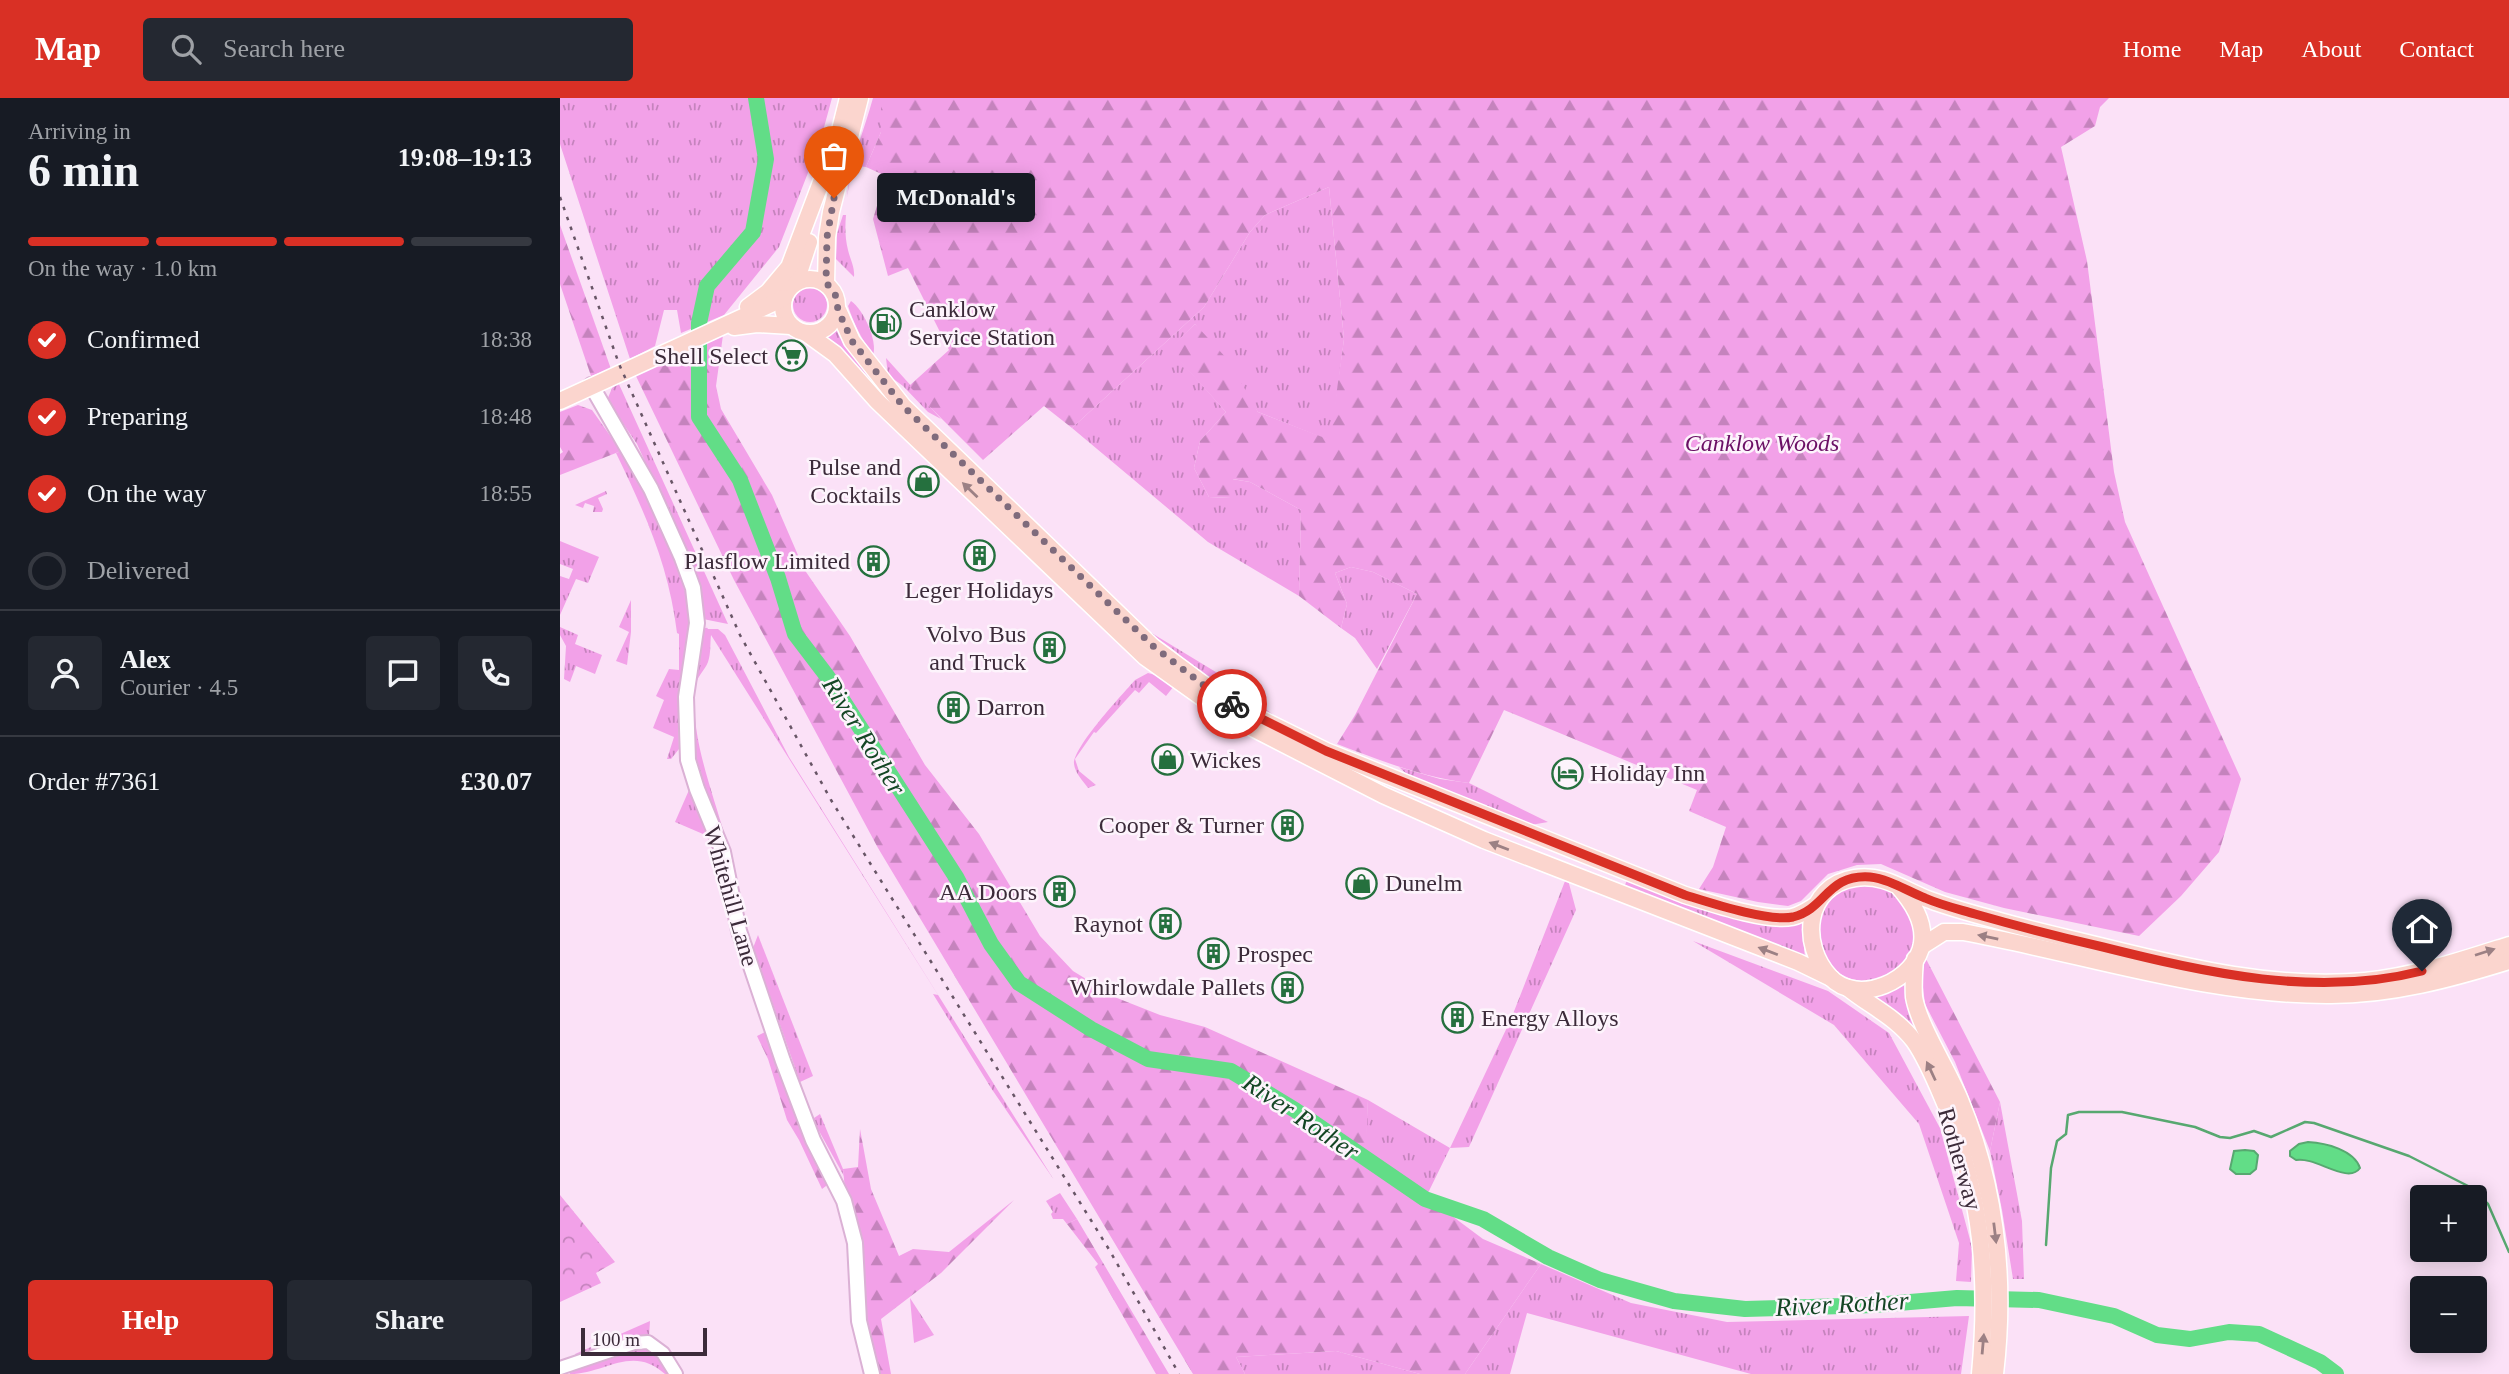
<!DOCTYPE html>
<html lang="en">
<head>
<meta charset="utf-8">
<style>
  :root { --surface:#171b24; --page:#242831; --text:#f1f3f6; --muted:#9ea1a6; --line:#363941; --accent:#d93025 }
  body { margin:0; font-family:"Times New Roman",serif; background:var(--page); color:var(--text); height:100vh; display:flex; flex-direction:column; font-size:26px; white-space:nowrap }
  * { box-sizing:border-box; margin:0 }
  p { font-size:23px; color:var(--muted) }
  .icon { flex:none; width:38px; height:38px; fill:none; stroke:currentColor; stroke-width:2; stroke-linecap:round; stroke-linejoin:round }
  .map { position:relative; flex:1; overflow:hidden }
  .side { display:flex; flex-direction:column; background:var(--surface); width:560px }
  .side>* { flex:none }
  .buttons { position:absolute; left:1850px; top:1087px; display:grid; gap:14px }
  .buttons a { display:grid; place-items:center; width:77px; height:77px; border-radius:7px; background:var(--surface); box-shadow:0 4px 18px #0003; font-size:35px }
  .scale { position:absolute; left:21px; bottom:18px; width:126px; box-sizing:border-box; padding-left:7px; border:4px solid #3c2b3a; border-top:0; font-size:19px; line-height:24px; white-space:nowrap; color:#3c2b3a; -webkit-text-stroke:5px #fdf4fc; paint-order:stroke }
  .pin { position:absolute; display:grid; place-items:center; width:60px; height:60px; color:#fff; margin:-72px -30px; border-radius:50% 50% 50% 0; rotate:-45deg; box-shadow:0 0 7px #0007 }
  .pin .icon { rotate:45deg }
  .courier { position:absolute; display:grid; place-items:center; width:70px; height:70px; margin:-35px; border:5px solid #d93025; border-radius:50%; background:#fff; color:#222; box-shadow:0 2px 9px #0007 }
  .bubble { position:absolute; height:49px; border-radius:7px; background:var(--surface); box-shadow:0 4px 18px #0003; font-size:23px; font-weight:600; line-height:49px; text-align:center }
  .headline em { font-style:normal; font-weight:600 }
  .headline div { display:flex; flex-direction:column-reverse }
  .headline { display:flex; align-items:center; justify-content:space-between; height:119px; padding:0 28px }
  h1 { font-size:46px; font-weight:600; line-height:52px }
  .bar { display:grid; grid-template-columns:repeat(4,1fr); gap:10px 7px; align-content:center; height:84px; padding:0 28px }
  .bar i { height:9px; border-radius:5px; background:var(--line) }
  .bar .active { background:var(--accent) }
  .bar p { grid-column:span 4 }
  .line { display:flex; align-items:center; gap:18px; padding:0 28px; border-top:2px solid var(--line) }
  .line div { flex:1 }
  .round { display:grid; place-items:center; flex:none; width:74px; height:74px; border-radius:7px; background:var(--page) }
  ol { padding:0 28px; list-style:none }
  li { display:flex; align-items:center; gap:21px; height:77px }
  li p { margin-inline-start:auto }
  li .icon { padding:7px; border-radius:50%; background:var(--accent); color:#fff; stroke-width:4 }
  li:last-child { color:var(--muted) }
  li i { width:38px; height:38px; border:4px solid var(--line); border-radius:50% }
  .button { display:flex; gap:14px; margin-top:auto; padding:14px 28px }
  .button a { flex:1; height:80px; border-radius:7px; background:var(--accent); color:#fff; font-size:28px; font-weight:600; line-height:80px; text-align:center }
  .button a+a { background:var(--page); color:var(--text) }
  header { display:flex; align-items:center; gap:42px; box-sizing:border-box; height:98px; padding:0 35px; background:var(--accent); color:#fff }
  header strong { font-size:33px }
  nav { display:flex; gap:38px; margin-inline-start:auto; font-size:24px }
  .search { width:490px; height:63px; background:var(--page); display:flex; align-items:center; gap:18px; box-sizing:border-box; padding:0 24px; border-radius:7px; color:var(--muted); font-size:26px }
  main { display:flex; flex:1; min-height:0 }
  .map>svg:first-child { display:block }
</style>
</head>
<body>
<header>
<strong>Map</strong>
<div class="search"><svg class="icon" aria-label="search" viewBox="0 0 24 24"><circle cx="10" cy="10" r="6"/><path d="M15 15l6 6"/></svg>Search here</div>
<nav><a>Home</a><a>Map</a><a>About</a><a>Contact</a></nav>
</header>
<main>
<section class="side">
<div class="headline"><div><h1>6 min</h1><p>Arriving in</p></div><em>19:08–19:13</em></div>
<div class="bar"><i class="active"></i><i class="active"></i><i class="active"></i><i></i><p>On the way · 1.0 km</p></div>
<ol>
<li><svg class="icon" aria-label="check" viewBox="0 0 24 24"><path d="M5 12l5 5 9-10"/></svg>Confirmed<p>18:38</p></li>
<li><svg class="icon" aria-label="check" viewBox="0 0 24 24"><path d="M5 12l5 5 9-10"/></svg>Preparing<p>18:48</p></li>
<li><svg class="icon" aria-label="check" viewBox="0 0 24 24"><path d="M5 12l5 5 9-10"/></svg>On the way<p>18:55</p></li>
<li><i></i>Delivered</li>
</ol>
<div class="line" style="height:126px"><a class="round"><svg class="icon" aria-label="person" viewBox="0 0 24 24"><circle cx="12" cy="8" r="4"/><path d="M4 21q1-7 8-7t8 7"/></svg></a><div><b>Alex</b><p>Courier · 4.5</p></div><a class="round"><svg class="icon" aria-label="chat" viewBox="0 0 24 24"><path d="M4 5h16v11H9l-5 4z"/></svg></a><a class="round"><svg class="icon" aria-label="phone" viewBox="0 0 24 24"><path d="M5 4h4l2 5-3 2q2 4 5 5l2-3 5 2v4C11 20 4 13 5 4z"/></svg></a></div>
<div class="line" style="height:91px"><div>Order #7361</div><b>£30.07</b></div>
<div class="button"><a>Help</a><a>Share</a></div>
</section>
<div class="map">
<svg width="1949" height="1276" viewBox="0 0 1949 1276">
  <defs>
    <pattern id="grass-tufts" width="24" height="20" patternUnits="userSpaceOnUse" patternTransform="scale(1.75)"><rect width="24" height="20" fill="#f2a1e8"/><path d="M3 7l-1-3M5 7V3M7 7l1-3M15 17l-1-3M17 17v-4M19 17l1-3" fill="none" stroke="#c583bd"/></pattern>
    <pattern id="forest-firs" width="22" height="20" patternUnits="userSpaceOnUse" patternTransform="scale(1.75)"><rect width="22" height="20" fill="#f2a1e8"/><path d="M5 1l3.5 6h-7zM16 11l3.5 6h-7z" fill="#c583bd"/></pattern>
    <pattern id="park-crowns" width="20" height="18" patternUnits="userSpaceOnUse" patternTransform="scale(1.75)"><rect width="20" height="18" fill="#f2a1e8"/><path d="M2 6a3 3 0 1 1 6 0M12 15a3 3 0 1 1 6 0" fill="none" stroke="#c583bd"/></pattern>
  </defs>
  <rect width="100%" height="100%" fill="#fbe1f7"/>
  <g fill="url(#grass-tufts)">
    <polygon points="0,0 272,0 260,44 219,149 164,217 121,235 117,212 104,212 95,248 70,261 0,46"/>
    <path d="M313 0H321V34L306 69 297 68 291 76 287 99C290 65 304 33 313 0Z"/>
    <polygon points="769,89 784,241 771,343 698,314 635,226 610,251 666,314 640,343 634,370 649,399 670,400 672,381 690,384 741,412 739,498 648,444 512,330 644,209 690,134 705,117"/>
    <path d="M283 117H286C285 129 285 140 288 152 290 161 295 169 294 179L276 161 277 135Z"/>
    <circle cx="250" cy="207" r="17"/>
    <path d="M291 203C303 211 318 243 313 257 302 242 294 226 288 208Z"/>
    <polygon points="278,228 320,285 316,289 289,259 264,238"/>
    <polygon points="326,260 381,321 368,314 343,288 328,277"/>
    <polygon points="58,284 168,526 143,521 129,460 77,346 47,302 53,288"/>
    <path d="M61 353 93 409 114 456 129 507 130 538 118 594 119 651 111 661H107L114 639 93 630 104 602 96 598 109 571 119 572V536L117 535C109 468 85 415 56 355Z"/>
    <polygon points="46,393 47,396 38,400 43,411 42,414 33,414 34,408 25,405 23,410 15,407"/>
    <polygon points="0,443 39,459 28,485 16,481 0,517 0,478 9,481 13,471 0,466"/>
    <polygon points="791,469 813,474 857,496 817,571 795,540 781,530 787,506 775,475"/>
    <polygon points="71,502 71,534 67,567 56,563 69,534 59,529"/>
    <path d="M146 528 148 531H158L165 537 229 659 494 1082 431 990 373 896 378 897 151 537C150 545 151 556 148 564 145 572 137 578 136 587 128 632 152 692 164 735 153 713 141 689 136 665 126 620 135 575 142 530H147Z"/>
    <polygon points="580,528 669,582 726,627 670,596 632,570 614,552"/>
    <polygon points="0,529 18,537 15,546 42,557 35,576 16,568 10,584 4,581 6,548 0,537"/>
    <path d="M588 575 603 579 614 588 606 598 589 584 579 595 575 592 536 635 534 634 515 661 519 673 536 687 528 690C523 683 515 675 514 666 513 649 562 597 575 582Z"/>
    <polygon points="839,669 880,681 909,685 988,724 965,728 853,682"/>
    <polygon points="129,692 150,739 115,724"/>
    <polygon points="1007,778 1016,812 909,1049 890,1050 868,1095 805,1053 808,1002 890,1050 951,921"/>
    <polygon points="1067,782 1118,800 1244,821 1243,839 1245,860 1094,803 1065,787"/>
    <circle cx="1306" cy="834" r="49"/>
    <polygon points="198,837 253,978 240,984 193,850"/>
    <polygon points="1133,843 1268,893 1329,935 1380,1030 1412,1149 1411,1184 1396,1183 1399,1145 1359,1026 1274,927"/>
    <polygon points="1348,882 1369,948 1307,898 1329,893"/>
    <polygon points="1440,1004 1462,1123 1464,1181 1453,1181 1442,1112 1430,1053"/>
    <polygon points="260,1016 283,1071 284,1078 254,1024 254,1020"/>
    <polygon points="500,1095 517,1121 507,1126 503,1121 493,1121 491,1116 493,1114 486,1103"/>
    <polygon points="981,1166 1071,1205 1167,1224 1409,1218 1401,1276 1191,1276 967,1215 950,1276 905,1276"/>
    <polygon points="350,1200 374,1237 354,1245"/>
    <polygon points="90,1223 89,1239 16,1259 15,1256"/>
    <path d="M84 1250C98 1252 104 1265 111 1276H105C72 1246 45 1276 10 1276L9 1274 71 1251Z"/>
    <polygon points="776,1253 860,1276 685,1276 676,1259"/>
  </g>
  <g fill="url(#forest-firs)">
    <path d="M321 0H1549L1540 9 1535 28 1501 49 1527 163 1554 374 1565 424 1681 681 1659 754 1621 798 1579 838 1444 810 1385 794 1321 766 1297 767 1268 776 1241 803 1228 808 1198 804 1139 791 1153 769 1166 729 1129 713 1137 692 944 612 909 685C863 679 821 663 777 646L795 617 857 496 813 474 791 469 775 475 787 506 781 530 739 498 741 412 690 384 673 381 671 400 649 399 634 370 640 343 666 314 609 251 635 226 669 263 698 314 770 342 784 241 769 89 705 117 690 134 644 209 512 330 484 308 423 362 349 288 389 252 348 170 328 178 313 121 326 78 306 69 321 34Z"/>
    <polygon points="0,127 51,271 31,278 0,186"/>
    <polygon points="163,237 156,288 161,311 212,397 244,471 290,538 365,667 419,736 480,838 513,873 557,900 600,917 645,929 808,1002 806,1054 923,1141 981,1166 905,1276 860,1276 776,1253 676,1259 685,1276 633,1276 318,750 174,482 75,276"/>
    <polygon points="18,307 32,312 61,353 0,377 0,356 3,354 0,349 0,314"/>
    <polygon points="1365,859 1440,1004 1430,1053 1395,964 1365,906 1362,881"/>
    <polygon points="205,934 239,1027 268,1081 266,1088 262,1091 239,1042 227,1022 208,961 197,938"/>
    <polygon points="300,1031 311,1091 339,1158 353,1151 389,1154 454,1102 381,1175 321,1221 331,1276 320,1276 308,1232 285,1092 283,1071 298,1069"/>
    <polygon points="517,1121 609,1276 596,1276 535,1169 538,1166 507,1126"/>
  </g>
  <polygon fill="url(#park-crowns)" points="0,1097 55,1164 36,1175 41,1185 0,1204"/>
  <g fill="#62dd87" stroke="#57a870" stroke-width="2">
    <path d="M1748 1044C1766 1045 1794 1052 1800 1070 1788 1087 1755 1058 1736 1062L1730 1058V1053L1739 1046Z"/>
    <polygon points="1685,1052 1694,1053 1698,1057 1696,1071 1690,1076 1676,1076 1670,1071 1674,1053"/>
  </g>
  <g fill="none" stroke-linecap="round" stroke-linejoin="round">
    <polyline stroke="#57a870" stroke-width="2.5" points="1486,1147 1491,1070 1497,1043 1506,1036 1508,1017 1519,1014 1562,1014 1635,1029 1660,1039 1670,1040 1694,1033 1711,1039 1745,1024 1754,1025 1849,1058 1910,1089 1928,1106 1949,1154"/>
    <polyline stroke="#62dd87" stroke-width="16" points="196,0 206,61 193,134 147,188 139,225 139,319 180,382 218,480 235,536 267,578 396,779 431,846 459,885 531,931 588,961 671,973 735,1012 865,1101 923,1121 988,1159 1040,1182 1114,1203 1185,1211 1315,1207 1397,1200 1479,1202 1554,1218 1597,1237 1630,1241 1669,1234 1699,1236 1760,1264 1776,1276"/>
    <defs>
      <polyline id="tertiary" points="0,1270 74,1245 88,1244 103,1255 116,1276"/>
      <polyline id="secondary" points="31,287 91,391 122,460 133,490 137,525 126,599 128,662 137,691 163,754 179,833 223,963 253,1042 284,1103 295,1145 299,1223 312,1276"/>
      <g id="primary">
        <polyline points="275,52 288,0"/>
        <circle cx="250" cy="208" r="27"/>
        <polyline points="236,184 249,144"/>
        <polyline points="266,185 267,139 271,114 300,0"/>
        <polyline points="188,209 208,194 229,169 277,42"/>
        <path d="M278 212 292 243 343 308 593 549 647 589 683 612 766 653 1125 797C1151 805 1206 824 1232 819 1241 817 1248 812 1256 807"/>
        <polyline points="174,229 197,226 231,228"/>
        <polyline points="246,235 275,256 317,303 585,559 665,616 823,697 924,742 1238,864 1271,880"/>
        <polyline points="0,303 224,200"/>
        <path d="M1338 788C1352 804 1365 823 1362 845 1357 882 1298 909 1270 879 1240 847 1244 788 1295 780 1323 775 1345 793 1370 802 1391 810 1414 816 1436 822 1471 832 1508 840 1544 849 1629 870 1717 891 1805 883 1855 878 1902 862 1949 847"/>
        <path d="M1362 848 1384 834H1403C1525 856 1646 898 1771 897 1832 897 1891 881 1949 863"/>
        <path d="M1355 861C1354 874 1353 886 1354 899 1359 928 1388 972 1400 1002 1436 1089 1446 1183 1435 1276"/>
        <path d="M1288 890C1310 908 1336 919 1354 943 1368 963 1377 987 1387 1010 1422 1100 1429 1180 1420 1276"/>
      </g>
    </defs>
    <use href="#tertiary" stroke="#dbb1d5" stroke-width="16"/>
    <use href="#secondary" stroke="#dbb1d5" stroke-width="18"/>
    <use href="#primary" stroke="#fff" stroke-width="19"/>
    <use href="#tertiary" stroke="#fff" stroke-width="12"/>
    <use href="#secondary" stroke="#fff" stroke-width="14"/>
    <use href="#primary" stroke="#fbd5ce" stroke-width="16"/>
    <polyline stroke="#685566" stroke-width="2.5" stroke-dasharray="3.5 7" stroke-linecap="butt" points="0,99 59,266 180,537 271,702 550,1153 619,1276"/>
  </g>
  <defs><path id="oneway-solid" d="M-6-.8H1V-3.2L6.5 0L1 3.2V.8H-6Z" transform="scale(1.75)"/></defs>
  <g fill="#9c8084">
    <use href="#oneway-solid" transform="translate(410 392) rotate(-136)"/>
    <use href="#oneway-solid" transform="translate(939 748) rotate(-159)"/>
    <use href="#oneway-solid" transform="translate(1428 839) rotate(-168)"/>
    <use href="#oneway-solid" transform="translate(1208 853) rotate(-159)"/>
    <use href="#oneway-solid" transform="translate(1925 854) rotate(-18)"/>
    <use href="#oneway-solid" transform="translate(1371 973) rotate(-115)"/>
    <use href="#oneway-solid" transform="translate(1435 1135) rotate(83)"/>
    <use href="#oneway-solid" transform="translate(1423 1246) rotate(-85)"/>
  </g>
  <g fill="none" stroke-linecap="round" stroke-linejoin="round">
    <polyline stroke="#7f6b7c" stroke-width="7" stroke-dasharray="0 12.6" points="274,100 267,139 266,184 276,198 278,212 292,243 343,308 593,548 646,589 672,606"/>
    <path stroke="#d93025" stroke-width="9" d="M672 606 766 653 1125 797C1151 805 1208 824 1233 819 1266 811 1267 776 1310 779 1329 781 1347 793 1365 800 1381 807 1398 811 1415 816 1457 828 1500 839 1543 849 1647 875 1757 900 1862 873"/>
  </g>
  <defs>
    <symbol id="fuel-ring" viewBox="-11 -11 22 22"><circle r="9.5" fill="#fdf4fc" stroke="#25703e" stroke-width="1.5"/><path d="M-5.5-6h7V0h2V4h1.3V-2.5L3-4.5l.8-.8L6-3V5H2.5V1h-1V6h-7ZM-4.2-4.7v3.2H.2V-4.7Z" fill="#25703e"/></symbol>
    <symbol id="supermarket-ring" viewBox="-11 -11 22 22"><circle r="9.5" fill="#fdf4fc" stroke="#25703e" stroke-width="1.5"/><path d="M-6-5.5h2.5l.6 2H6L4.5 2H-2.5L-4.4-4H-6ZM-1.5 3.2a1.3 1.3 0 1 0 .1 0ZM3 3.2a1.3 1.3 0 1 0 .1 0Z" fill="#25703e"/></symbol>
    <symbol id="shop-ring" viewBox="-11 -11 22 22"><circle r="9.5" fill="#fdf4fc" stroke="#25703e" stroke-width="1.5"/><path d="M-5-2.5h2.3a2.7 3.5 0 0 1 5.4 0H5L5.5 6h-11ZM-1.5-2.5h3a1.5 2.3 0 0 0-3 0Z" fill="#25703e"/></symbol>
    <symbol id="building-ring" viewBox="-11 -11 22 22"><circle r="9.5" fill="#fdf4fc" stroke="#25703e" stroke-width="1.5"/><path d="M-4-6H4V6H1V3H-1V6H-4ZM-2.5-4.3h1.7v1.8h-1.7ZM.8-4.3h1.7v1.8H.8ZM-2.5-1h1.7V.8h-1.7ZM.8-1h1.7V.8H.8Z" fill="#25703e"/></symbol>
    <symbol id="hotel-ring" viewBox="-11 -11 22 22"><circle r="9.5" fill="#fdf4fc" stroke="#25703e" stroke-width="1.5"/><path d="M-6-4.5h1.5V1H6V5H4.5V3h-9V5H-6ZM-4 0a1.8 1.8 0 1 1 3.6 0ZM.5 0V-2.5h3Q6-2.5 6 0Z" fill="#25703e"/></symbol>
  </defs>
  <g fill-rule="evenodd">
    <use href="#fuel-ring" x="308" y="208" width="35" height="35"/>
    <use href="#supermarket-ring" x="214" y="240" width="35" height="35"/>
    <use href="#shop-ring" x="346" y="366" width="35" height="35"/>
    <use href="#building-ring" x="402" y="440" width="35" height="35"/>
    <use href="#building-ring" x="296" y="446" width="35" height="35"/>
    <use href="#building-ring" x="472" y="532" width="35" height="35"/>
    <use href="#building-ring" x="376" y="592" width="35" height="35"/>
    <use href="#shop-ring" x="590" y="644" width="35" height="35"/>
    <use href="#hotel-ring" x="990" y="658" width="35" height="35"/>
    <use href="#building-ring" x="710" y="710" width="35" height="35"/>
    <use href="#shop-ring" x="784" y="768" width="35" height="35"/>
    <use href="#building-ring" x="482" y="776" width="35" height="35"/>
    <use href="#building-ring" x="588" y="808" width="35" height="35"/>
    <use href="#building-ring" x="636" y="838" width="35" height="35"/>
    <use href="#building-ring" x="710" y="872" width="35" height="35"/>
    <use href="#building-ring" x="880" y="902" width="35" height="35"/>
  </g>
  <g text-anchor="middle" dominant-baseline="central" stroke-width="5" stroke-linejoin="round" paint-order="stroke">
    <g font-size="24" fill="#3c2b3a" stroke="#fdf4fc" text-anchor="end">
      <text x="349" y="211" text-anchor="start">Canklow<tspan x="349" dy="28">Service Station</tspan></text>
      <text x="208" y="258">Shell Select</text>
      <text x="341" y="369">Pulse and<tspan x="341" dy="28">Cocktails</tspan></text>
      <text x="290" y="463">Plasflow Limited</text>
      <text x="419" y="492" text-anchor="middle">Leger Holidays</text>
      <text x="466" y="536">Volvo Bus<tspan x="466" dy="28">and Truck</tspan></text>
      <text x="417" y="609" text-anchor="start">Darron</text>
      <text x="630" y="662" text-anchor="start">Wickes</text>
      <text x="1030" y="675" text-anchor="start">Holiday Inn</text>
      <text x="704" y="727">Cooper &amp; Turner</text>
      <text x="825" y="785" text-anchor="start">Dunelm</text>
      <text x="477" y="794">AA Doors</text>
      <text x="583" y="826">Raynot</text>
      <text x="677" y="856" text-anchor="start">Prospec</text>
      <text x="705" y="889">Whirlowdale Pallets</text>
      <text x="921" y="920" text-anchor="start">Energy Alloys</text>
    </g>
    <g font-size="24" font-style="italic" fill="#6b0f65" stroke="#fdf4fc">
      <text x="1202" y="345">Canklow Woods</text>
    </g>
    <g font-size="24" fill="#3c2b3a" stroke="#fdf4fc">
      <text transform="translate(171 798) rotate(74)">Whitehill Lane</text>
      <text transform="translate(1400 1061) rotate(74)">Rotherway</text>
    </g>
    <g font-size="26" font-style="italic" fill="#154625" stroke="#fdf4fc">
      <text transform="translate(304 638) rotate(58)">River Rother</text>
      <text transform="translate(741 1019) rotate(34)">River Rother</text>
      <text transform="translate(1282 1206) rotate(-3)">River Rother</text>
    </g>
  </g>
</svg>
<div class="buttons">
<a>+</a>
<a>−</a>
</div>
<div class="scale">100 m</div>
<div class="pin" style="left:274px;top:100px;background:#ea580c"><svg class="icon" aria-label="bag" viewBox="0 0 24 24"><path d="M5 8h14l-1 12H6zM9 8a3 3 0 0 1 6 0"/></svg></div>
<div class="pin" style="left:1862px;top:873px;background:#1f2937"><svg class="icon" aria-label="home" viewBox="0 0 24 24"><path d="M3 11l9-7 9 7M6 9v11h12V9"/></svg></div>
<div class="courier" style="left:672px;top:606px"><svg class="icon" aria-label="bike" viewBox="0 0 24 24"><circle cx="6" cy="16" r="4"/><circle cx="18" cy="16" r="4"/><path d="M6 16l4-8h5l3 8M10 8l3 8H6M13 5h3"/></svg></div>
<div class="bubble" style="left:317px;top:75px;width:158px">McDonald's</div>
</div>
</main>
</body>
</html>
